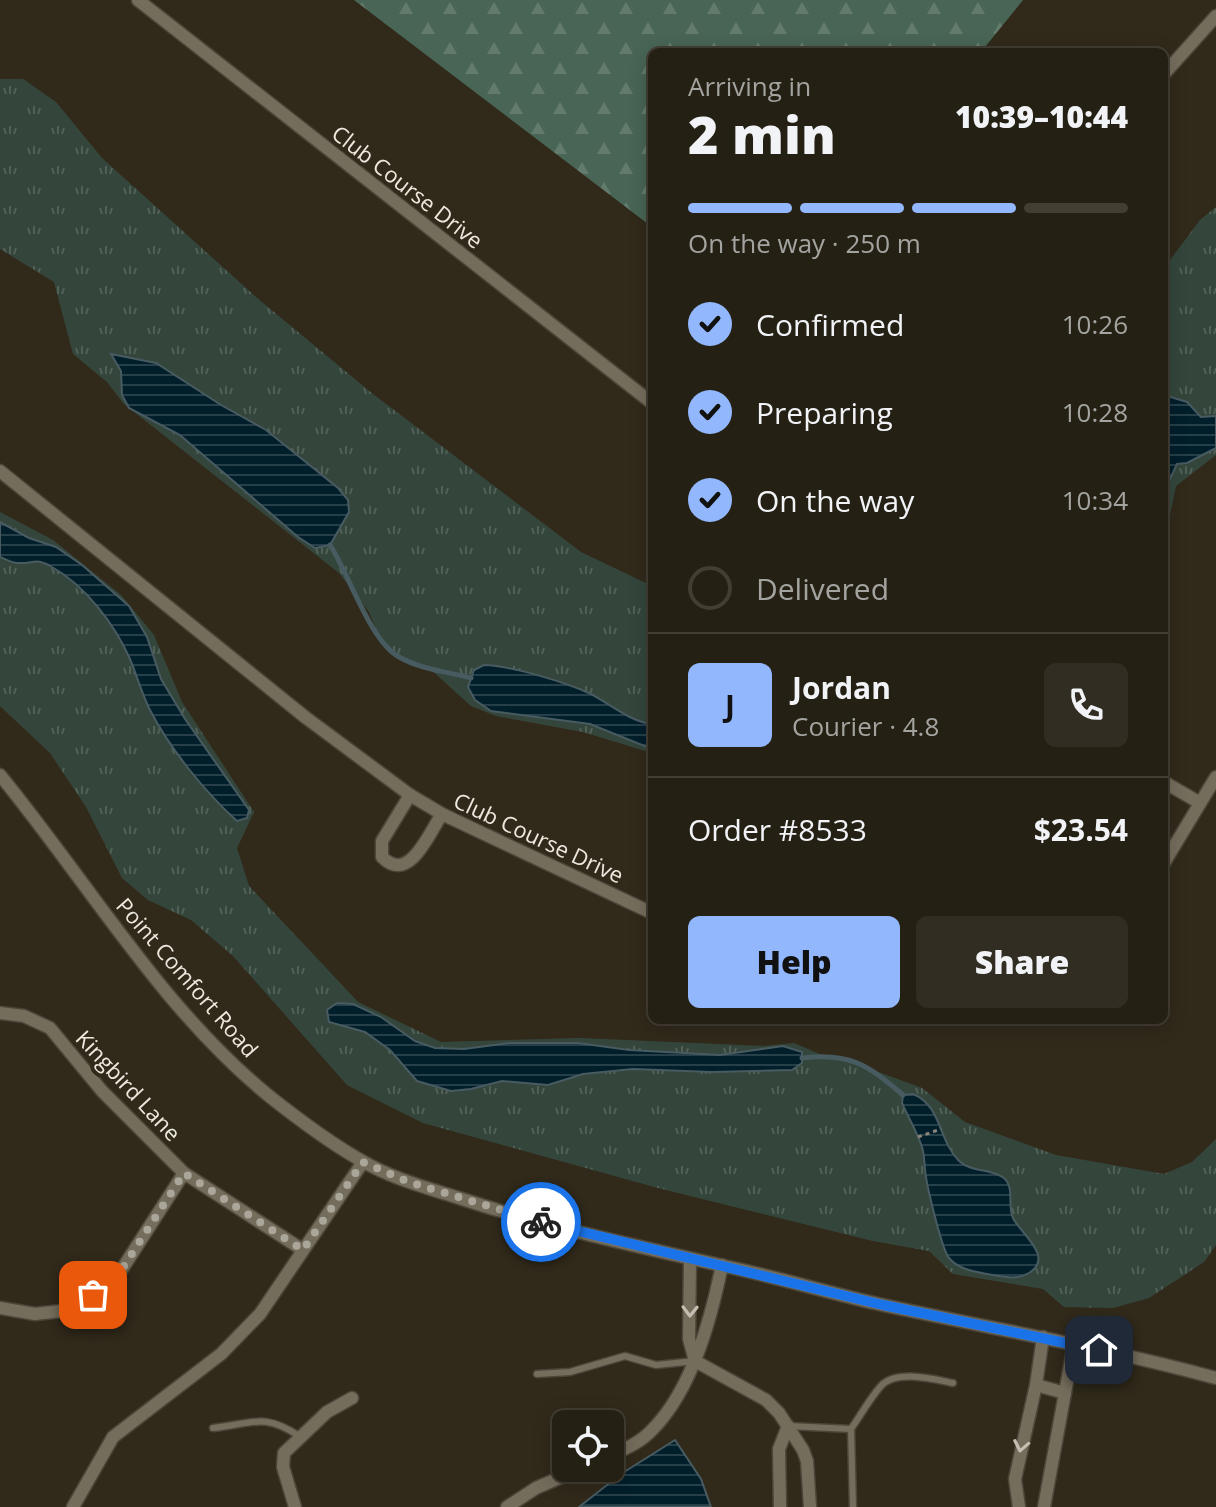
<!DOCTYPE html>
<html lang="en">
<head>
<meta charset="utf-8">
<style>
  :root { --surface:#252014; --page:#312d22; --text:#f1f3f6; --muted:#a3a3a0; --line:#423e34; --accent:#92b7fd }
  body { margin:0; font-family:"Open Sans",sans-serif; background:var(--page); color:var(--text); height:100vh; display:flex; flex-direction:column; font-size:30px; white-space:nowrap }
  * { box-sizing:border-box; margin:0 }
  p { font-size:26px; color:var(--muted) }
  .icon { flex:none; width:44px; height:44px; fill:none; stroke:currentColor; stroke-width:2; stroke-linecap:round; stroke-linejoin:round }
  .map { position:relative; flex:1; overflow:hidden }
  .side { position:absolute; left:648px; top:48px; width:520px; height:976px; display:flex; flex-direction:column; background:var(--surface); border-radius:12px; box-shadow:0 4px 20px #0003,0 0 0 2px var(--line) }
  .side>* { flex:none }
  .buttons { position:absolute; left:552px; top:1410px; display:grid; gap:16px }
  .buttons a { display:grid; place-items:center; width:72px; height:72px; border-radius:12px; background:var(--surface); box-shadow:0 4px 20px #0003,0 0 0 2px var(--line); font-size:40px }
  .pin { position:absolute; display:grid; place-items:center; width:68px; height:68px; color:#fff; margin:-34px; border-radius:16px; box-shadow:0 4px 12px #0006 }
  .courier { position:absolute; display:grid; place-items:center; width:80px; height:80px; margin:-40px; border:6px solid #1a73e8; border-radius:50%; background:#fff; color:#222; box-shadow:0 2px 10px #0007 }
  .overview em { font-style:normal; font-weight:800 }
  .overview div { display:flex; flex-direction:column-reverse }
  .overview { display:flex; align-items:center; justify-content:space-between; height:136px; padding:0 40px }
  h1 { font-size:52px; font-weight:800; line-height:60px }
  .bar { display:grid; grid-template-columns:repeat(4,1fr); gap:12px 8px; align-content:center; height:96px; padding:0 40px }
  .bar i { height:10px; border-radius:6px; background:var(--line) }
  .bar .current { background:var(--accent) }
  .bar p { grid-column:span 4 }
  .line { display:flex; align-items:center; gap:20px; padding:0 40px; border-top:2px solid var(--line) }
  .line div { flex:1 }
  .round { display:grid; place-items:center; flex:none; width:84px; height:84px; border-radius:12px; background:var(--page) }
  ol { padding:0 40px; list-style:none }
  li { display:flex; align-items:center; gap:24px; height:88px }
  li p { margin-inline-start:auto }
  li .icon { padding:8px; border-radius:50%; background:var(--accent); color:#111; stroke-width:4 }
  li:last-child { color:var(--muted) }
  li i { width:44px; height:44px; border:4px solid var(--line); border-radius:50% }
  .primary-button { display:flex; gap:16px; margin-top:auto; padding:16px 40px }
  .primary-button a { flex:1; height:92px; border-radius:12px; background:var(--accent); color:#111; font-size:32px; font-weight:800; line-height:92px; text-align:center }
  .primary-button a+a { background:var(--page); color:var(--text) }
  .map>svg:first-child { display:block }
</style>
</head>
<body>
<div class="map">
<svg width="1216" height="1507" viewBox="0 0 1216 1507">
  <defs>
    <pattern id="grass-tufts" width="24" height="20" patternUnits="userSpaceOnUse" patternTransform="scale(2)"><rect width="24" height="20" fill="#34463c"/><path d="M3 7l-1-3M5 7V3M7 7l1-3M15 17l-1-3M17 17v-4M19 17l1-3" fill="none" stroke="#526158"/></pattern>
    <pattern id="forest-firs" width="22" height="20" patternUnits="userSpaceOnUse" patternTransform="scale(2)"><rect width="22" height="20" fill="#486555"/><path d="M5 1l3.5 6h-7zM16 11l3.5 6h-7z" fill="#637b6d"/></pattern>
    <pattern id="water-rules" width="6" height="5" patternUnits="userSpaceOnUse" patternTransform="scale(2)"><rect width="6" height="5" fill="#011e2b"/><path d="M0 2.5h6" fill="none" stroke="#263f49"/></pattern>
  </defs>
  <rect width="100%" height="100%" fill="#312a1b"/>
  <g fill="url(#grass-tufts)">
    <polygon points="0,79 23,79 56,102 102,158 257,298 373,394 581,552 652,586 652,753 583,732 496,716 471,706 429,668 397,656 380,639 369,612 339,573 124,404 107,382 73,354 54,282 0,249"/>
    <polygon points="1216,207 1216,455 1176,486 1164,544 1164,268 1200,220"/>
    <polygon points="0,512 53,540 121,595 154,635 182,702 254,812 237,848 249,886 358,1002 441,1042 580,1038 764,1046 794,1043 822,1055 852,1059 873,1070 922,1088 965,1122 1056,1155 1164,1174 1192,1162 1216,1139 1216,1245 1204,1262 1149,1298 1113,1308 1064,1307 1043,1289 953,1274 929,1251 873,1241 658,1188 423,1123 347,1085 233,956 191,920 148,900 122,878 86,807 50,753 0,706"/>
  </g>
  <polygon fill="url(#forest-firs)" points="354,0 1023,0 981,52 652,52 652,227"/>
  <g fill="url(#water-rules)" stroke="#485b61" stroke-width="2">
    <polygon points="111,354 156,363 221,405 266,430 338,488 348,500 349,512 330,545 315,548 298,537 180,435 129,408 122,395 121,371"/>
    <polygon points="1164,395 1187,402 1201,417 1216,416 1216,448 1187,463 1177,464 1164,492"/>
    <path d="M0 522 29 538 56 547 82 565 129 606 147 637 161 679 185 719 249 810 247 818 237 821C205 792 170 749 150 710 142 694 137 676 130 659 115 625 86 586 52 567 35 557 34 564 17 563 12 563 5 559 0 557Z"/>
    <path d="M484 665C512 666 565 682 591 694 610 704 631 722 652 724V749L590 724 491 711 475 700 468 687 474 670Z"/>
    <polygon points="337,1003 353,1004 381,1017 415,1041 435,1048 464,1049 509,1043 578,1043 629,1050 720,1055 783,1046 802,1052 802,1063 792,1070 712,1072 633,1069 583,1074 548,1085 502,1081 471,1089 451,1091 417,1081 390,1050 365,1032 329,1022 327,1010"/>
    <path d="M913 1094C942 1106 938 1140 959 1161 972 1173 991 1168 1004 1178 1015 1188 1007 1206 1013 1218 1020 1233 1055 1257 1029 1273 1017 1280 1006 1277 993 1275 978 1272 960 1271 949 1258 942 1250 928 1190 926 1177 924 1167 925 1156 922 1147 917 1132 908 1117 902 1103L903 1095Z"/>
    <polygon points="675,1440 701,1479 711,1507 579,1507 621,1474"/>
  </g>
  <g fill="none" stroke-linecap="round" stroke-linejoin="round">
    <g stroke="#485b61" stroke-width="5">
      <path d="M330 545C349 574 370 641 399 657 420 669 448 672 471 678"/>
      <path d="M802 1058C850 1052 868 1065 903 1095"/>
    </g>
    <defs>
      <g id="lane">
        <polyline points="537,1374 570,1372 625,1356 656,1365 695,1361"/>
        <path d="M788 1426 851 1429C860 1416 869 1400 880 1387 895 1369 933 1379 953 1383"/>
        <path d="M213 1428C252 1424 263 1412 299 1436"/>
        <polyline points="851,1429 853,1507"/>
      </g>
      <g id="street">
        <polyline points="138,0 652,403"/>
        <polyline points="1164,74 1216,16"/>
        <polyline points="0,471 305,717 410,795 442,814 652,913"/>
        <path d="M0 775C88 882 161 1008 269 1096 298 1119 330 1143 362 1161 393 1179 428 1188 462 1199 548 1227 636 1246 724 1266 777 1277 829 1293 883 1305 994 1329 1106 1348 1216 1378"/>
        <polyline points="1164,782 1200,803"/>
        <path d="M410 795 382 841V857C409 884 428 835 442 814"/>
        <polyline points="1164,863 1216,777"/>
        <polyline points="0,1013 24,1016 50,1028 102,1091 184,1173 303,1250"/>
        <polyline points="690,1260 689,1339 695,1361"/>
        <polyline points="0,1308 35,1314 70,1310 115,1280 184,1173"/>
        <polyline points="695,1361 766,1400 779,1413 803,1450 807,1461 810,1507"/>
        <polyline points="1036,1385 1065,1393"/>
        <path d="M610 1456C625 1449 641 1442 652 1430 692 1390 711 1319 722 1265"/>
        <polyline points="73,1507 113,1437 221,1354 260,1314 363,1162"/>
        <polyline points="295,1507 283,1467 284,1453 327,1412 352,1398"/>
        <polyline points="507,1507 536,1488 582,1468"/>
        <polyline points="780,1507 779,1449 788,1426"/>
        <polyline points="1019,1507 1015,1479 1036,1385 1043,1337"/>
        <polyline points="1044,1507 1074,1344"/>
      </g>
    </defs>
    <use href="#lane" stroke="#4c4639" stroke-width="9"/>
    <use href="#street" stroke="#4c4639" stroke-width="15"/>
    <polyline stroke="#8b8679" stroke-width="3" stroke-dasharray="4 4" stroke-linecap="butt" points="918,1137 941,1129"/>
    <use href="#lane" stroke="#756d5c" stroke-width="6"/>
    <use href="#street" stroke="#756d5c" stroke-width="12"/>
  </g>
  <defs><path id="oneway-chevron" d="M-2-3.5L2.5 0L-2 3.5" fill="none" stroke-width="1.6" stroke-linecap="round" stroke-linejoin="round" transform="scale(2)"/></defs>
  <g stroke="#c3beb1">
    <use href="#oneway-chevron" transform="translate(690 1311) rotate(91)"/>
    <use href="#oneway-chevron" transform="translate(1021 1446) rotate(101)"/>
  </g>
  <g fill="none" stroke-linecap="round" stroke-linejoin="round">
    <polyline stroke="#aba69a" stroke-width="8" stroke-dasharray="0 14.4" points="93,1295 115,1280 184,1173 303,1250 363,1162 409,1182 541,1222"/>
    <polyline stroke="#1a73e8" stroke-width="10" points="541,1222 883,1305 1099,1350"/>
  </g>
  <g text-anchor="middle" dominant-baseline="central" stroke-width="8" stroke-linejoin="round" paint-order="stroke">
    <g font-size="22" fill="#ede9df" stroke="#312a1b">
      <text transform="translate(408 186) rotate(38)">Club Course Drive</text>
      <text transform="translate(539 837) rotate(25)">Club Course Drive</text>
      <text transform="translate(188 977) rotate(49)">Point Comfort Road</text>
      <text transform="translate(129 1085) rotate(47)">Kingbird Lane</text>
    </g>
  </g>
</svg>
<div class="buttons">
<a><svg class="icon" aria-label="locate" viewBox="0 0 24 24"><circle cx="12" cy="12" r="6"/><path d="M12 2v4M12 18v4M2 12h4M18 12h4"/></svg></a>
</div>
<div class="pin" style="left:93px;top:1295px;background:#ea580c"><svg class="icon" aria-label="bag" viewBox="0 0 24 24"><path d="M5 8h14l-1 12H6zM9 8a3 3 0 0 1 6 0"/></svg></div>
<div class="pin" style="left:1099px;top:1350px;background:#1f2937"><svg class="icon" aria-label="home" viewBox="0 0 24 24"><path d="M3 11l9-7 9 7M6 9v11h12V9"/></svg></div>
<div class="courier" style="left:541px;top:1222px"><svg class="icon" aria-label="bike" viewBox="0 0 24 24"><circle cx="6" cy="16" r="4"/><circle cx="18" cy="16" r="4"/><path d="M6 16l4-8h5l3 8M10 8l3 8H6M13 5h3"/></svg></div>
<section class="side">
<div class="overview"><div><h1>2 min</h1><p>Arriving in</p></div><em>10:39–10:44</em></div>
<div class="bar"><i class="current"></i><i class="current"></i><i class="current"></i><i></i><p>On the way · 250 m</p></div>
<ol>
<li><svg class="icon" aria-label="check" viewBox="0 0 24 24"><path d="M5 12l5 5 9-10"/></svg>Confirmed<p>10:26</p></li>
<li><svg class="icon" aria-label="check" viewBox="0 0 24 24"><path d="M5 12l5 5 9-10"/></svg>Preparing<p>10:28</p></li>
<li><svg class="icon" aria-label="check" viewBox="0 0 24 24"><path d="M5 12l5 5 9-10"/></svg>On the way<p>10:34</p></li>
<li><i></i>Delivered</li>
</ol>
<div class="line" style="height:144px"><b class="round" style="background:var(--accent);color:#111">J</b><div><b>Jordan</b><p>Courier · 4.8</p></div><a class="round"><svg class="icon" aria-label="phone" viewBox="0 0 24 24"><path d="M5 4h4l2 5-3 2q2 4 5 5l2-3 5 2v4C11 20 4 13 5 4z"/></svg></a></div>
<div class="line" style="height:104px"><div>Order #8533</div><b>$23.54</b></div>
<div class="primary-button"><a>Help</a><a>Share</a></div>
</section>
</div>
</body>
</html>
